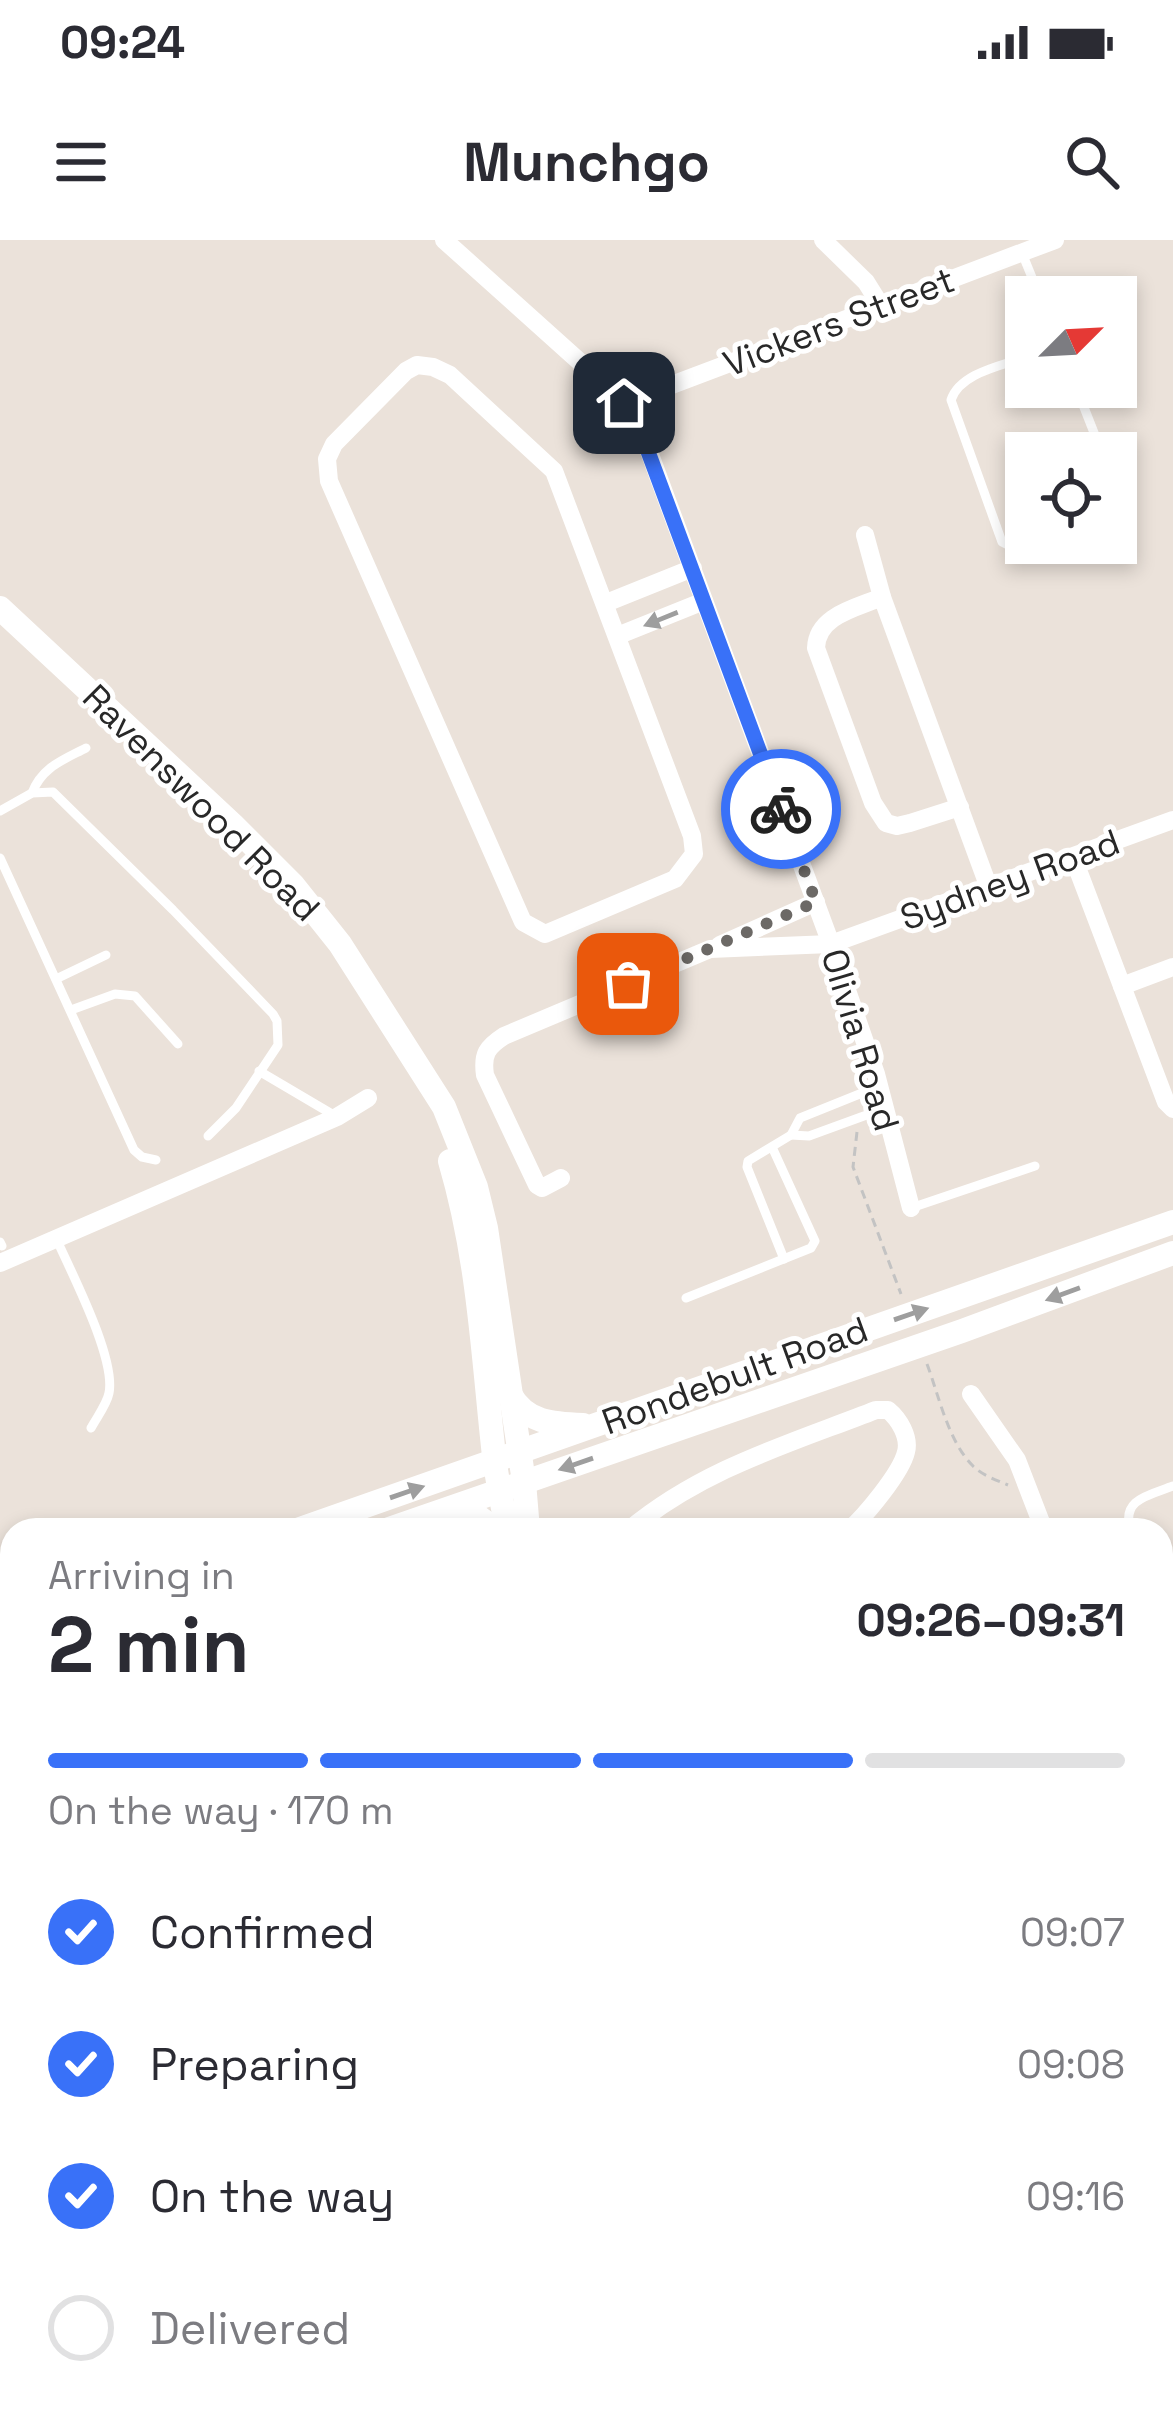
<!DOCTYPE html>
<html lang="en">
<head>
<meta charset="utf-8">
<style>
  :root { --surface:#fff; --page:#f7f7f7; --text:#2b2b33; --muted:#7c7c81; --line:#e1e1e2; --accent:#3971f8 }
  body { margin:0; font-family:"Space Grotesk",sans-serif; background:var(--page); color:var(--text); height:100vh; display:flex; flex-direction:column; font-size:45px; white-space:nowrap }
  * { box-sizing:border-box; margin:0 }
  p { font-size:39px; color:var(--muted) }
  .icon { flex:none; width:66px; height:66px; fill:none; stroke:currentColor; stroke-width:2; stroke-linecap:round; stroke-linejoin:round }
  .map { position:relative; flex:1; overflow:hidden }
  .details { position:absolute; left:0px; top:1278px; width:1173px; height:903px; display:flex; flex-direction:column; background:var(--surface); border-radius:36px 36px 0 0; box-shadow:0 6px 18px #0003 }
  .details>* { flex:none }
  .needle { width:78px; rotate:66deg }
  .buttons { position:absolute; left:1005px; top:36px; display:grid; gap:24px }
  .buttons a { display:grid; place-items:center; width:132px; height:132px; border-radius:0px; background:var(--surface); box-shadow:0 6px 18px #0003; font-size:60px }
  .pin { position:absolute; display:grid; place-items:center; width:102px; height:102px; color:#fff; margin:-51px; border-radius:24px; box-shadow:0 6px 18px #0006 }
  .courier { position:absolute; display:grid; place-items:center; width:120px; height:120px; margin:-60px; border:9px solid #3971f8; border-radius:50%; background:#fff; color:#222; box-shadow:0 3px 15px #0007 }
  .headline em { font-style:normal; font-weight:700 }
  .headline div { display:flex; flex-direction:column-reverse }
  .headline { display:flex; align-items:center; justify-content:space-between; height:204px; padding:0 48px }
  h1 { font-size:78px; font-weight:700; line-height:90px }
  .bar { display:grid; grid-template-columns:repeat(4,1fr); gap:18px 12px; align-content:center; height:144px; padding:0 48px }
  .bar i { height:15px; border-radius:9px; background:var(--line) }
  .bar .selected { background:var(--accent) }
  .bar p { grid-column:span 4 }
  ol { padding:0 48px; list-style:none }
  li { display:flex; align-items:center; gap:36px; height:132px }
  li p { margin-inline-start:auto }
  li .icon { padding:12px; border-radius:50%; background:var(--accent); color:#fff; stroke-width:4 }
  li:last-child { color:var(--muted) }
  li i { width:66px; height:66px; border:6px solid var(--line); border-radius:50% }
  .status { display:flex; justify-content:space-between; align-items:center; height:84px; padding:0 60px; background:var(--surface); direction:ltr }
  .status svg { height:33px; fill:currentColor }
  header { display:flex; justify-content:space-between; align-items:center; height:156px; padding:0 48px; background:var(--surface); font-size:54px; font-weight:700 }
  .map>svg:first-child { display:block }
</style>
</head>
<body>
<div class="status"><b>09:24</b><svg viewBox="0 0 49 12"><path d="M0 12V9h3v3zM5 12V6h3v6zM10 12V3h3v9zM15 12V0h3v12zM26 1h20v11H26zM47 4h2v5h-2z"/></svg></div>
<header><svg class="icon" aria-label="menu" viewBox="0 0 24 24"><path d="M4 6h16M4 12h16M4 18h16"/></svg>Munchgo<svg class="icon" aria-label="search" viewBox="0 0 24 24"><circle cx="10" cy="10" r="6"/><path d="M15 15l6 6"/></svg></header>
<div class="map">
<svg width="1173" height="2179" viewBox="0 0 1173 2179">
  <rect width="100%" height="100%" fill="#ebe2da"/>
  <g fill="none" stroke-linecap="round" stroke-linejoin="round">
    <g stroke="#c3c3c3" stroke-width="3" stroke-dasharray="9 6" stroke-linecap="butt">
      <polyline points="857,892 853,927 901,1054"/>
      <path d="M927 1124C939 1156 948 1201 973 1226 982 1235 996 1240 1008 1245"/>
    </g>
    <g stroke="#fff" stroke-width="9">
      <polyline points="1022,13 1040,57"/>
      <path d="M1026 117C1001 126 960 133 951 160L1002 302 1016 309 1042 303"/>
      <polyline points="1076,147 1102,213"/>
      <polyline points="1116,249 1116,267"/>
      <path d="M32 553C42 527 63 520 86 508"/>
      <polyline points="0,571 32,553 53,552 173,670 273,774 277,781 278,805 236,868 208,896"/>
      <polyline points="0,618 134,910 142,917 156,920"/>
      <polyline points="56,739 106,715"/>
      <polyline points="71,770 115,754 135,756 178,804"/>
      <polyline points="259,831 337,877"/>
      <polyline points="877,847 800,878 791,895 809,896 883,869"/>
      <polyline points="911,968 1035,926"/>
      <path d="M56 998C71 1032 116 1118 109 1153 107 1164 97 1177 91 1188"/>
      <polyline points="0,1002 2,1006"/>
      <polyline points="784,1019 747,927 748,921 791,895"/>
      <polyline points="686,1058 811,1008 815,1001 772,907"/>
      <path d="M1131 1290C1120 1259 1150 1255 1173 1246"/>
      <polyline points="1161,1372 1173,1368"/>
      <polyline points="1161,2131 1173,2127"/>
      <polyline points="1023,2179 1052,2169"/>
    </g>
    <g stroke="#fff" stroke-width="18">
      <polyline points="444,0 600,140 624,163 641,190 831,704 876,834 911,968"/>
      <polyline points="823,0 866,42 881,66"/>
      <polygon points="417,125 433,127 450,135 554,231 692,596 694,614 675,639 545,694 523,682 329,241 327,219 334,204 406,131"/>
      <polyline points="624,163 1055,0"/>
      <polyline points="865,295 882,357 989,648"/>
      <path d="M882 357C857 368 817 375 816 408L873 563 886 583 897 586 910 583 960 567"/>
      <polyline points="606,363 693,328"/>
      <polyline points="617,396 704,361"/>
      <polyline points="1073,617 1166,862 1173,869"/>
      <polyline points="720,705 816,662"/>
      <polyline points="1122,746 1173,727"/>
      <path d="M561 938 542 948 537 945 485 835C482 814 487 807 504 796L710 709 831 704 1173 580"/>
      <polyline points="0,1023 337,877 368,858"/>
      <polyline points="971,1154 1017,1220 1044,1290"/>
      <path d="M629 1290C702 1229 789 1204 876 1170H888C899 1179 910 1197 906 1212 901 1233 865 1276 849 1290"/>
      <polyline points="1161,1605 1173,1638"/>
      <polyline points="1161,1889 1173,1885"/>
      <polyline points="0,2098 12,2096"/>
      <polyline points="0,2159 9,2179"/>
    </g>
    <g stroke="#fff" stroke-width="24">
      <polyline points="0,368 233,585 293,645 340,704 444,867 476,947 486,988 524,1242 528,1290"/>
      <path d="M450 921C479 1019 483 1117 494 1216 497 1241 503 1266 507 1290"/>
      <path d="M510 1154C526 1183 553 1184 583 1185"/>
      <polyline points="443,1273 480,1278 496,1290"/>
      <polyline points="297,1290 1173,982"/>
      <polyline points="386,1290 962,1091 1173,1013"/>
      <polyline points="0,1391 12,1387"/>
      <polyline points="0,1425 12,1421"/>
      <polyline points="676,2169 680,2179"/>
    </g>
  </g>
  <defs><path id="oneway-solid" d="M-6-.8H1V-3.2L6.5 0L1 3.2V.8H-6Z" transform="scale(3)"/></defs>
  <g fill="#9e9e9e">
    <use href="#oneway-solid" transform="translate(661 379) rotate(158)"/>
    <use href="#oneway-solid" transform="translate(1063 1054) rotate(160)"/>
    <use href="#oneway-solid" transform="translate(911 1074) rotate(-19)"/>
    <use href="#oneway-solid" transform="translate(576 1224) rotate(161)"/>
    <use href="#oneway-solid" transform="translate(407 1252) rotate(-19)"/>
  </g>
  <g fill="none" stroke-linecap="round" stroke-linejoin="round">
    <polyline stroke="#6c6966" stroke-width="12" stroke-dasharray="0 21.6" points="628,744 816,662 781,569"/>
    <polyline stroke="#3971f8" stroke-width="15" points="624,163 640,190 781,569"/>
  </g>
  <g text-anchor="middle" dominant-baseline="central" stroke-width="10" stroke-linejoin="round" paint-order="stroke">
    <g font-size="36" fill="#282828" stroke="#fff">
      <text transform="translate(839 82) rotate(-21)">Vickers Street</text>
      <text transform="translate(201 563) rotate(45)">Ravenswood Road</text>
      <text transform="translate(1010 640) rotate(-20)">Sydney Road</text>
      <text transform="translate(860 800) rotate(73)">Olivia Road</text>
      <text transform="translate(735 1136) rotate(-20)">Rondebult Road</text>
    </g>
  </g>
</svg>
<div class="buttons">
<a><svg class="needle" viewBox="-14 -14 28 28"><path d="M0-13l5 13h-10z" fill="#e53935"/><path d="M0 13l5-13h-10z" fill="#7c7c81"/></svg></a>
<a><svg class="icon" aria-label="locate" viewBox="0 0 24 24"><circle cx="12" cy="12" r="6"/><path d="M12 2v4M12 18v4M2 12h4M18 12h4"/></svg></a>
</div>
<div class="pin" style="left:628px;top:744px;background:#ea580c"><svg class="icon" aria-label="bag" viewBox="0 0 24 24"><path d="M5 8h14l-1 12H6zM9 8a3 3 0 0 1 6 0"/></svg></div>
<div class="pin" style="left:624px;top:163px;background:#1f2937"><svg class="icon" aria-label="home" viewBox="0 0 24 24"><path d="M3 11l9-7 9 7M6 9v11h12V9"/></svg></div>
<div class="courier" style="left:781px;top:569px"><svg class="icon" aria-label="bike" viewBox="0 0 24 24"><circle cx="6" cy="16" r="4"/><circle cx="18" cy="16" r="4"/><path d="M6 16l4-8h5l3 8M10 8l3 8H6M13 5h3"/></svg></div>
<section class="details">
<div class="headline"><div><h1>2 min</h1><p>Arriving in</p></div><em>09:26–09:31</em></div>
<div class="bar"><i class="selected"></i><i class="selected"></i><i class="selected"></i><i></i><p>On the way · 170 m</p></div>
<ol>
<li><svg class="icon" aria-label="check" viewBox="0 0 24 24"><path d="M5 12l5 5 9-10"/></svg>Confirmed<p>09:07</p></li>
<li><svg class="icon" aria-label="check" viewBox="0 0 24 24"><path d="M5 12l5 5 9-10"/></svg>Preparing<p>09:08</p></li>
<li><svg class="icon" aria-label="check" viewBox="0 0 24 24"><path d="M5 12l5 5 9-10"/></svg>On the way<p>09:16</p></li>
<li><i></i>Delivered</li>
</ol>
</section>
</div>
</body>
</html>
